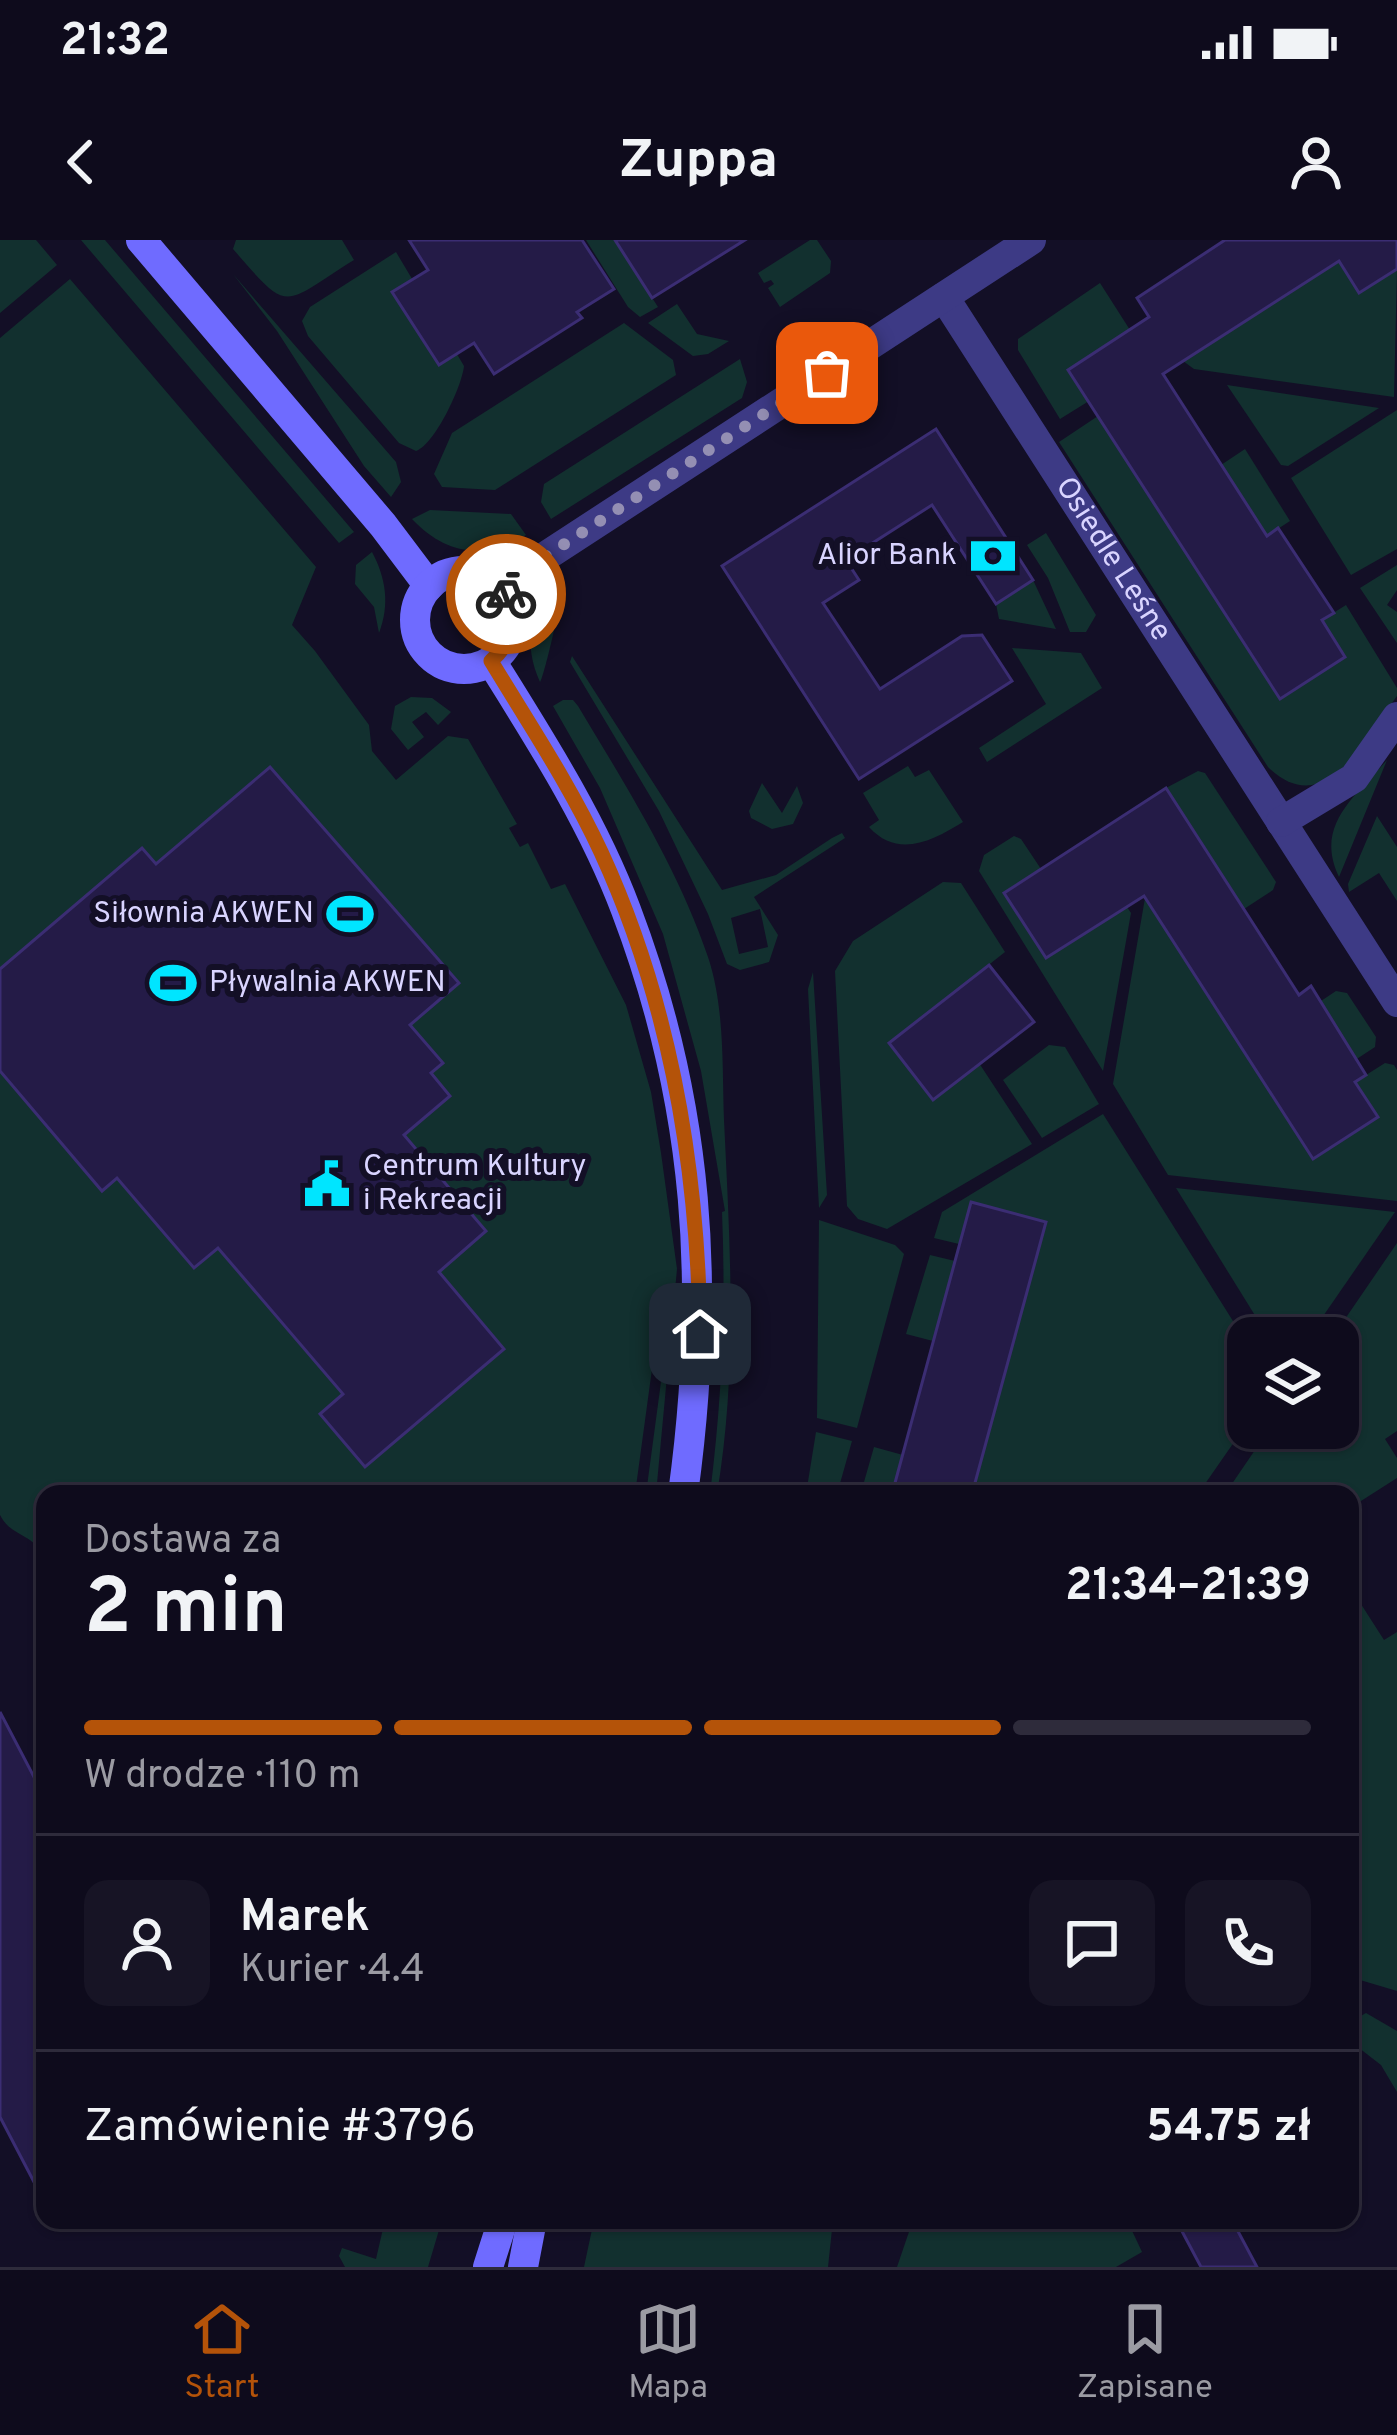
<!DOCTYPE html>
<html lang="pl">
<head>
<meta charset="utf-8">
<style>
  :root { --surface:#0e0b1c; --page:#171425; --text:#f1f3f6; --muted:#9b9ba3; --line:#2e2b3b; --accent:#b45309 }
  body { margin:0; font-family:Overpass,sans-serif; background:var(--page); color:var(--text); height:100vh; display:flex; flex-direction:column; font-size:45px; white-space:nowrap }
  * { box-sizing:border-box; margin:0 }
  p { font-size:39px; color:var(--muted) }
  .icon { flex:none; width:66px; height:66px; fill:none; stroke:currentColor; stroke-width:2; stroke-linecap:round; stroke-linejoin:round }
  .map { position:relative; flex:1; overflow:hidden }
  .drawer { position:absolute; left:36px; top:1245px; width:1323px; height:744px; display:flex; flex-direction:column; background:var(--surface); border-radius:24px; box-shadow:0 3px 9px #0004,0 0 0 3px var(--line) }
  .drawer>* { flex:none }
  .buttons { position:absolute; left:1227px; top:1077px; display:grid; gap:24px }
  .buttons a { display:grid; place-items:center; width:132px; height:132px; border-radius:24px; background:var(--surface); box-shadow:0 3px 9px #0004,0 0 0 3px var(--line); font-size:60px }
  .pin { position:absolute; display:grid; place-items:center; width:102px; height:102px; color:#fff; margin:-51px; border-radius:24px; box-shadow:0 6px 18px #0006 }
  .courier { position:absolute; display:grid; place-items:center; width:120px; height:120px; margin:-60px; border:9px solid #b45309; border-radius:50%; background:#fff; color:#222; box-shadow:0 3px 15px #0007 }
  .head em { font-style:normal; font-weight:700 }
  .head div { display:flex; flex-direction:column-reverse }
  .head { display:flex; align-items:center; justify-content:space-between; height:204px; padding:0 48px }
  h1 { font-size:78px; font-weight:700; line-height:90px }
  .bar { display:grid; grid-template-columns:repeat(4,1fr); gap:18px 12px; align-content:center; height:144px; padding:0 48px }
  .bar i { height:15px; border-radius:9px; background:var(--line) }
  .bar .on { background:var(--accent) }
  .bar p { grid-column:span 4 }
  .line { display:flex; align-items:center; gap:30px; padding:0 48px; border-top:3px solid var(--line) }
  .line div { flex:1 }
  .round { display:grid; place-items:center; flex:none; width:126px; height:126px; border-radius:24px; background:var(--page) }
  .status { display:flex; justify-content:space-between; align-items:center; height:84px; padding:0 60px; background:var(--surface); direction:ltr }
  .status svg { height:33px; fill:currentColor }
  header { display:flex; justify-content:space-between; align-items:center; height:156px; padding:0 48px; background:var(--surface); font-size:54px; font-weight:700 }
  .menu { display:flex; justify-content:space-around; align-items:center; height:168px; border-top:3px solid var(--line); background:var(--surface); font-size:33px; color:var(--muted) }
  .menu a { display:grid; justify-items:center; gap:6px }
  .menu .on { color:var(--accent) }
  .map>svg:first-child { display:block }
</style>
</head>
<body>
<div class="status"><b>21:32</b><svg viewBox="0 0 49 12"><path d="M0 12V9h3v3zM5 12V6h3v6zM10 12V3h3v9zM15 12V0h3v12zM26 1h20v11H26zM47 4h2v5h-2z"/></svg></div>
<header><svg class="icon" aria-label="back" viewBox="0 0 24 24"><path d="M15 5l-7 7 7 7"/></svg>Zuppa<svg class="icon" aria-label="person" viewBox="0 0 24 24"><circle cx="12" cy="8" r="4"/><path d="M4 21q1-7 8-7t8 7"/></svg></header>
<div class="map">
<svg width="1397" height="2027" viewBox="0 0 1397 2027">
  <rect width="100%" height="100%" fill="#130f26"/>
  <g fill="#12302f" fill-rule="evenodd">
    <polygon points="0,0 36,0 57,25 0,73"/>
    <polygon points="81,0 105,0 354,292 339,303"/>
    <path d="M236 0H342L354 20C281 65 291 76 233 9Z"/>
    <polygon points="586,0 615,0 658,67 640,77 628,67"/>
    <polygon points="810,0 817,0 831,21 830,33 780,67 768,48 774,44 771,40 764,43 758,33"/>
    <path d="M396 12 464 126C462 146 435 204 416 211L399 203 308 96 302 81 310 67Z"/>
    <polygon points="1339,21 1360,53 1397,29 1394,157 1194,129 1183,121"/>
    <polygon points="233,34 396,222 401,242 391,257 364,226 277,91"/>
    <path d="M70 39 316 327 292 385 315 411 369 485 372 511 396 540 448 496 468 499 517 584 509 588 520 607 528 603 551 649 565 644 626 765 651 852 661 913 677 1029 656 1254H646L669 1082 652 1056 649 1071 658 1085 635 1254H45V1317C31 1292 11 1297 0 1275V98Z"/>
    <polygon points="1100,43 1130,90 1089,161 1060,179 1018,110 1018,99"/>
    <polygon points="677,64 697,94 729,101 708,114 693,116 648,83"/>
    <polygon points="624,83 673,120 676,135 495,250 442,247 434,234 452,193"/>
    <polygon points="740,119 747,142 742,158 551,279 541,262 544,244"/>
    <polygon points="1227,145 1379,168 1288,226 1281,225"/>
    <polygon points="1397,170 1397,309 1351,335 1291,238"/>
    <path d="M1098 176 1280 458 1345 417 1322 380 1346 365 1397 448V456C1367 497 1326 583 1268 527L1059 202Z"/>
    <polygon points="1245,209 1290,281 1267,296 1221,225"/>
    <path d="M430 270 511 274 526 295C484 321 445 314 412 279Z"/>
    <polygon points="1046,293 1096,375 1086,392 1070,392 1048,338 1027,305"/>
    <path d="M372 312C386 338 390 365 379 393L374 367 355 344 356 325Z"/>
    <polygon points="1397,325 1397,350 1387,365 1397,372 1397,403 1360,348"/>
    <path d="M553 335C556 340 560 347 561 354 561 363 544 436 540 442 523 405 529 368 553 335Z"/>
    <polygon points="1033,340 1056,389 999,379 996,364"/>
    <polygon points="1012,408 1081,413 1102,448 987,522 979,508 1046,464"/>
    <path d="M572 416 722 650 776 635 832 598 842 593 845 598 754 657 778 695 769 722 740 730 727 724 708 674 659 571 570 422ZM760 669 768 707 739 714 731 678Z"/>
    <polygon points="411,457 432,458 451,472 438,485 426,472 412,482 424,497 408,510 391,489 395,466"/>
    <path d="M563 460H573L578 466C626 546 678 628 708 717 725 768 722 827 724 880 730 1006 738 1129 717 1254H710C722 1159 726 1068 722 972L725 971 701 831 663 694 600 548 553 466Z"/>
    <path d="M1387 520 1339 637C1314 585 1355 557 1387 520Z"/>
    <path d="M908 526 915 537 929 530 963 582C932 601 898 619 869 587L879 580 863 553Z"/>
    <polygon points="1198,531 1205,533 1276,642 1273,650 1244,669 1166,548"/>
    <polygon points="762,543 782,573 797,546 803,563 793,584 772,589 751,578 749,571"/>
    <polygon points="1377,576 1397,607 1397,661 1379,633 1349,652 1348,644"/>
    <polygon points="1014,596 1021,599 1041,629 1005,653 1046,718 1127,667 1131,673 1103,831 979,631 984,615"/>
    <polygon points="943,642 961,643 1005,712 890,803 979,823 1032,904 887,989 858,979 847,966 835,731 853,701"/>
    <polygon points="1145,658 1312,918 1378,877 1355,842 1385,823 1394,825 1397,830 1397,961 1168,935 1113,844"/>
    <polygon points="813,732 827,955 819,968 808,749"/>
    <polygon points="1336,751 1347,753 1376,797 1375,807 1346,826 1309,769"/>
    <polygon points="1049,805 1065,807 1099,864 1042,898 1003,840"/>
    <polygon points="1103,874 1248,1105 1248,1182 1198,1254 972,1254 1046,982 971,962 959,1004 934,998 942,972"/>
    <polygon points="1176,948 1395,972 1308,1098 1269,1098"/>
    <polygon points="819,980 895,1005 904,1014 857,1188 817,1178"/>
    <polygon points="1397,1003 1397,1191 1385,1199 1397,1218 1397,1238 1350,1268 1350,1254 1225,1254 1270,1188 1338,1188 1338,1098 1332,1098"/>
    <polygon points="930,1015 955,1021 933,1101 906,1094"/>
    <polygon points="816,1192 852,1201 837,1254 806,1254"/>
    <polygon points="874,1207 903,1215 892,1254 862,1249"/>
    <polygon points="1350,1347 1384,1400 1397,1392 1397,1751 1350,1737"/>
    <polygon points="1366,1773 1397,1791 1397,1852 1381,1825 1350,1801 1350,1782"/>
    <polygon points="385,1980 442,1980 428,2027 345,2027 339,2016 342,2008 376,2019"/>
    <polygon points="594,1980 833,1980 828,2027 584,2027"/>
    <polygon points="913,1980 1127,1980 1142,2012 1116,2027 897,2027"/>
  </g>
  <g fill="#241b47" stroke="#3b2d73" stroke-width="3">
    <polygon points="409,0 582,0 614,49 577,72 582,78 494,134 474,103 439,125 392,52 428,30"/>
    <polygon points="615,0 745,0 652,58"/>
    <polygon points="1225,0 1397,0 1397,29 1359,53 1339,21 1163,134 1267,296 1278,288 1334,373 1322,380 1345,417 1280,459 1068,130 1149,77 1137,58"/>
    <polygon points="936,189 1033,340 996,364 932,265 846,320 859,340 823,363 880,449 962,396 982,395 1012,441 859,539 722,326"/>
    <polygon points="270,527 459,743 410,785 443,823 431,833 450,856 404,895 486,991 439,1032 504,1109 365,1227 320,1174 343,1154 218,1008 194,1028 117,938 102,951 0,831 0,729 142,608 156,624"/>
    <polygon points="1166,548 1299,755 1311,746 1366,835 1355,842 1378,877 1313,919 1144,656 1046,718 1004,653"/>
    <polygon points="989,725 1034,782 933,860 889,803"/>
    <polygon points="971,962 1046,982 972,1254 892,1254"/>
    <polygon points="0,1472 45,1558 45,1963 0,1877"/>
    <polygon points="1176,1980 1232,1980 1257,2027 1201,2027"/>
  </g>
  <g fill="none" stroke-linecap="round" stroke-linejoin="round">
    <g stroke="#3d3a85" stroke-width="30">
      <path id="s1" d="M944 57 1397 762"/>
      <polyline points="500,346 1031,0"/>
      <polyline points="1281,582 1354,538 1397,477"/>
    </g>
    <g stroke="#6f6bff" stroke-width="30">
      <polyline points="141,0 383,285 429,346"/>
      <circle cx="464" cy="380" r="49"/>
      <path d="M491 421C541 501 593 582 626 670 700 865 711 1049 683 1254"/>
      <polyline points="488,2027 503,1980"/>
      <polyline points="523,2027 532,1980"/>
    </g>
  </g>
  <g fill="none" stroke-linecap="round" stroke-linejoin="round">
    <polyline stroke="#948fb3" stroke-width="12" stroke-dasharray="0 21.6" points="506,354 500,346 827,133"/>
    <path stroke="#b45309" stroke-width="15" d="M506 354C518 382 513 401 491 421 529 484 570 545 601 612 671 764 698 927 700 1094"/>
  </g>
  <defs>
    <symbol id="bank-bare" viewBox="-9 -9 18 18"><path d="M-6-4H6V4H-6ZM0-2.3a2.3 2.3 0 1 0 0 4.6a2.3 2.3 0 1 0 0-4.6Z" fill="#00e5ff" stroke="#130f26" stroke-width="2.5" paint-order="stroke"/></symbol>
    <symbol id="stadium-bare" viewBox="-9 -9 18 18"><path d="M0-5a6.5 5 0 1 0 0 10a6.5 5 0 1 0 0-10ZM-3.5-1.8h7v3.6h-7Z" fill="#00e5ff" stroke="#130f26" stroke-width="2.5" paint-order="stroke"/></symbol>
    <symbol id="civic-bare" viewBox="-9 -9 18 18"><path d="M-.6-6.5H3V-4.5H.6V-3L4-1V1h2V6H-6V1h2V-1L-.6-3ZM-1.2 2.5V6h2.4V2.5Z" fill="#00e5ff" stroke="#130f26" stroke-width="2.5" paint-order="stroke"/></symbol>
  </defs>
  <g fill-rule="evenodd">
    <use href="#bank-bare" x="960" y="283" width="66" height="66"/>
    <use href="#stadium-bare" x="317" y="641" width="66" height="66"/>
    <use href="#stadium-bare" x="140" y="710" width="66" height="66"/>
    <use href="#civic-bare" x="294" y="911" width="66" height="66"/>
  </g>
  <g text-anchor="middle" dominant-baseline="central" stroke-width="12" stroke-linejoin="round" paint-order="stroke">
    <g font-size="30" fill="#d9d4ff" stroke="#130f26" text-anchor="end">
      <text x="957" y="316">Alior Bank</text>
      <text x="314" y="674">Siłownia AKWEN</text>
      <text x="209" y="743" text-anchor="start">Pływalnia AKWEN</text>
      <text x="363" y="927" text-anchor="start">Centrum Kultury<tspan x="363" dy="34">i Rekreacji</tspan></text>
    </g>
    <g font-size="30" fill="#d9d4ff" stroke="#130f26">
      <text stroke="none"><textPath href="#s1" startOffset="312">Osiedle Leśne</textPath></text>
    </g>
  </g>
</svg>
<div class="buttons">
<a><svg class="icon" aria-label="layers" viewBox="0 0 24 24"><path d="M12 4l9 5-9 5-9-5zM3 14l9 5 9-5"/></svg></a>
</div>
<div class="pin" style="left:827px;top:133px;background:#ea580c"><svg class="icon" aria-label="bag" viewBox="0 0 24 24"><path d="M5 8h14l-1 12H6zM9 8a3 3 0 0 1 6 0"/></svg></div>
<div class="pin" style="left:700px;top:1094px;background:#1f2937"><svg class="icon" aria-label="home" viewBox="0 0 24 24"><path d="M3 11l9-7 9 7M6 9v11h12V9"/></svg></div>
<div class="courier" style="left:506px;top:354px"><svg class="icon" aria-label="bike" viewBox="0 0 24 24"><circle cx="6" cy="16" r="4"/><circle cx="18" cy="16" r="4"/><path d="M6 16l4-8h5l3 8M10 8l3 8H6M13 5h3"/></svg></div>
<section class="drawer">
<div class="head"><div><h1>2 min</h1><p>Dostawa za</p></div><em>21:34–21:39</em></div>
<div class="bar"><i class="on"></i><i class="on"></i><i class="on"></i><i></i><p>W drodze · 110 m</p></div>
<div class="line" style="height:216px"><a class="round"><svg class="icon" aria-label="person" viewBox="0 0 24 24"><circle cx="12" cy="8" r="4"/><path d="M4 21q1-7 8-7t8 7"/></svg></a><div><b>Marek</b><p>Kurier · 4.4</p></div><a class="round"><svg class="icon" aria-label="chat" viewBox="0 0 24 24"><path d="M4 5h16v11H9l-5 4z"/></svg></a><a class="round"><svg class="icon" aria-label="phone" viewBox="0 0 24 24"><path d="M5 4h4l2 5-3 2q2 4 5 5l2-3 5 2v4C11 20 4 13 5 4z"/></svg></a></div>
<div class="line" style="height:156px"><div>Zamówienie #3796</div><b>54.75 zł</b></div>
</section>
</div>
<nav class="menu">
<a class="on"><svg class="icon" aria-label="home" viewBox="0 0 24 24"><path d="M3 11l9-7 9 7M6 9v11h12V9"/></svg>Start</a>
<a><svg class="icon" aria-label="map" viewBox="0 0 24 24"><path d="M3 6l6-2 6 2 6-2v14l-6 2-6-2-6 2zM9 4v14M15 6v14"/></svg>Mapa</a>
<a><svg class="icon" aria-label="saved" viewBox="0 0 24 24"><path d="M7 4h10v16l-5-4-5 4z"/></svg>Zapisane</a>
</nav>
</body>
</html>
